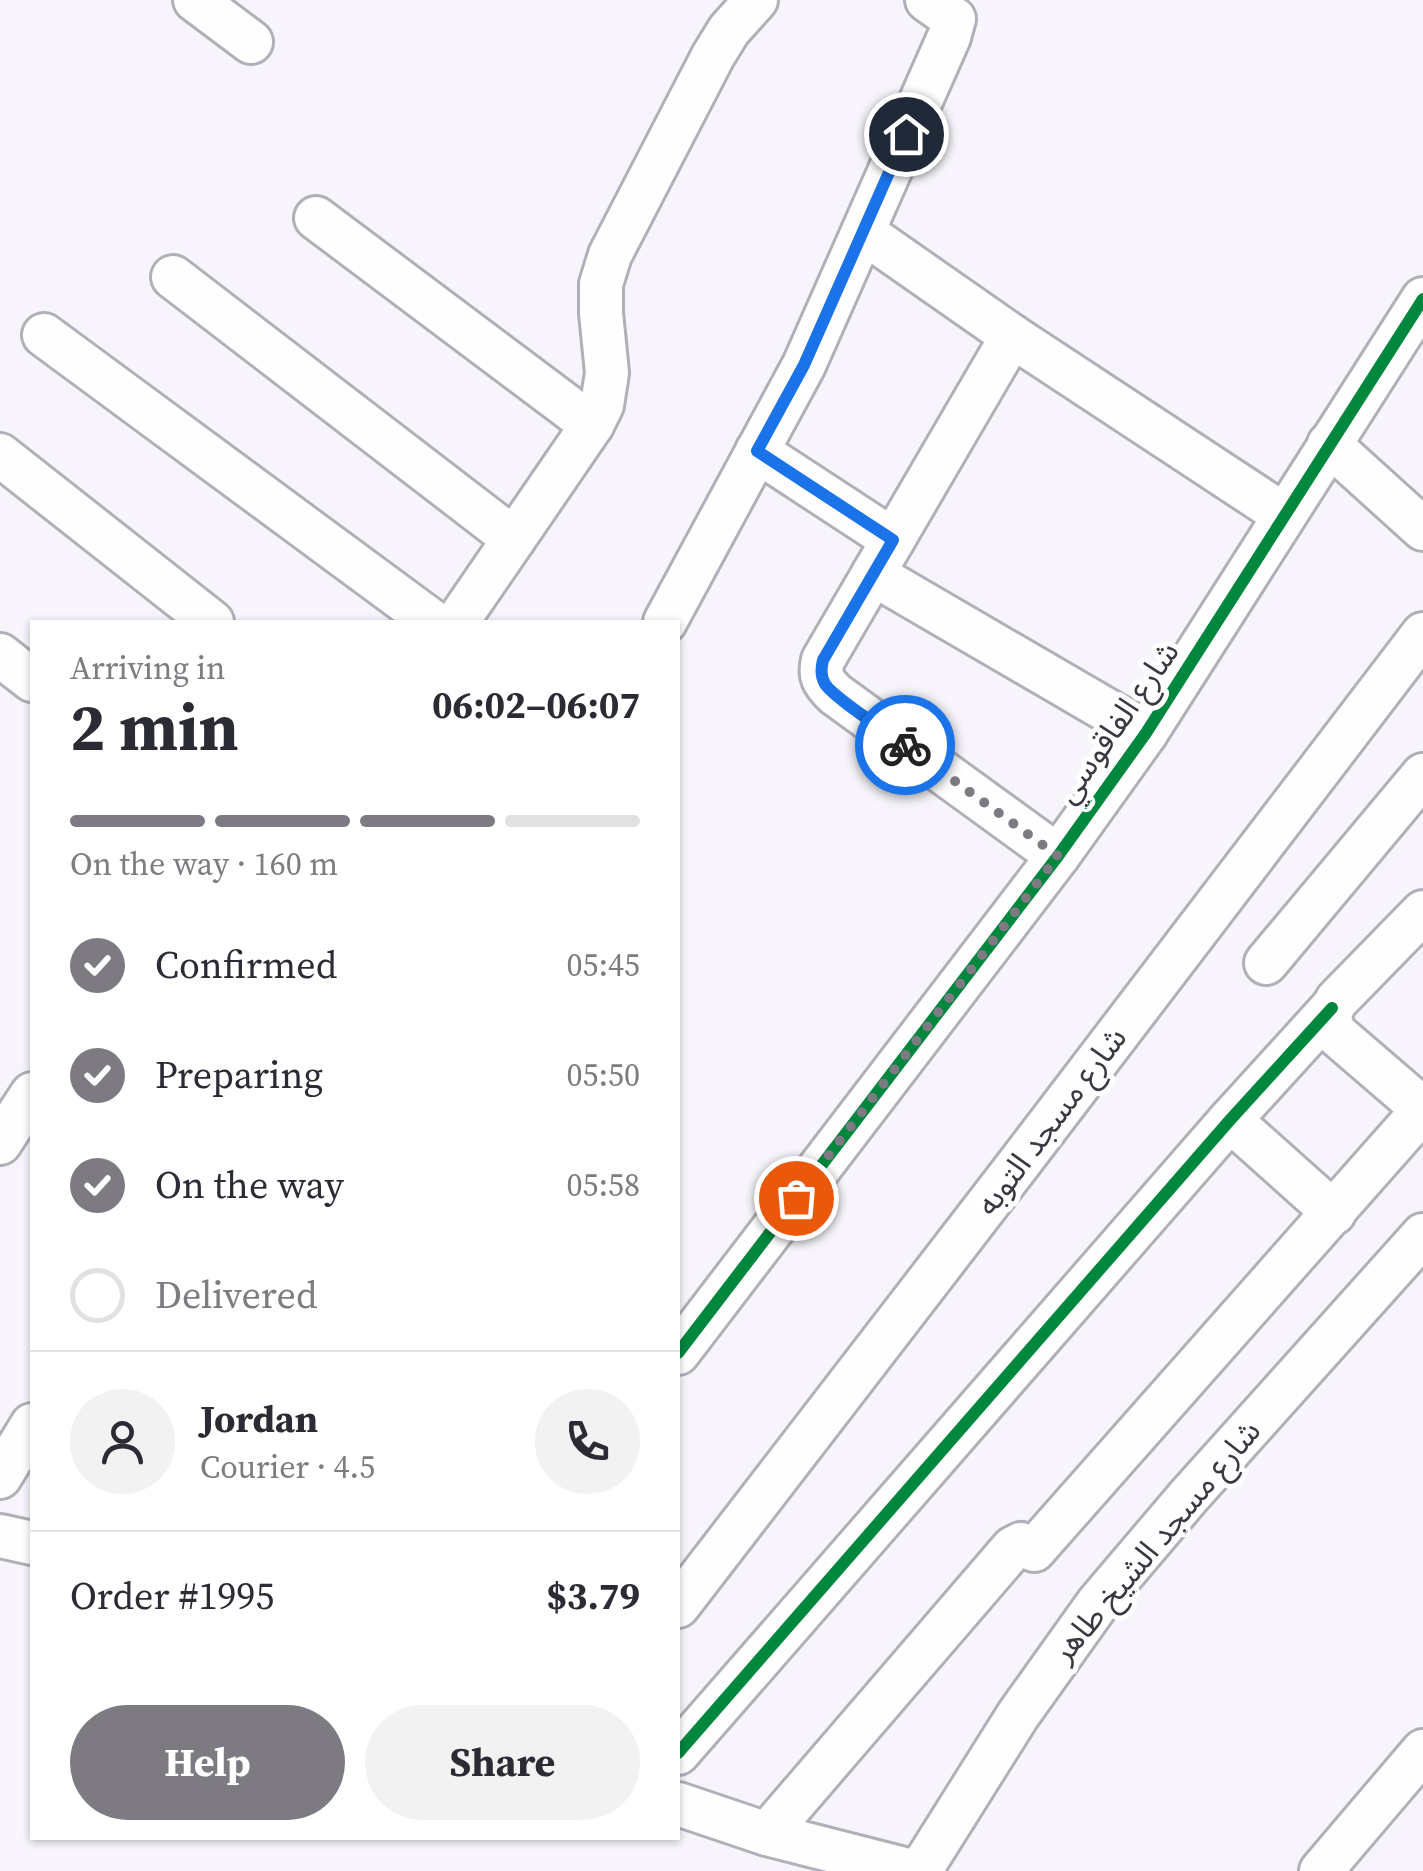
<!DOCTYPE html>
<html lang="en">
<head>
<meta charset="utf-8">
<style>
  :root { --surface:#fff; --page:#f2f2f3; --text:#2b2b33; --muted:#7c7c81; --line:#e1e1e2; --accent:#7d7a82 }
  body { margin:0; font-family:"Source Serif 4","Noto Sans Arabic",serif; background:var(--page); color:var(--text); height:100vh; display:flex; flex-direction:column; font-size:38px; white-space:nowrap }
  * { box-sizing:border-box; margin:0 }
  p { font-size:32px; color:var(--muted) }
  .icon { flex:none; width:55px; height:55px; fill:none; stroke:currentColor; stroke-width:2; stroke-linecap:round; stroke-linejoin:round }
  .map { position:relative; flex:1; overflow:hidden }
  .side { position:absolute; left:30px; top:620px; width:650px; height:1220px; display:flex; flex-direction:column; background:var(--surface); border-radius:0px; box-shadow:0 2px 8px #0004 }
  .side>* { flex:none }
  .pin { position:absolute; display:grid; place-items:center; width:85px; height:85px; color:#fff; margin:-42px; border:5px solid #fff; border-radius:50%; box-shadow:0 2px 10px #0007 }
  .courier { position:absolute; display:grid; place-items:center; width:100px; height:100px; margin:-50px; border:8px solid #1a73e8; border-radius:50%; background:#fff; color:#222; box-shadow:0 2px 12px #0007 }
  .head em { font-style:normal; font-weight:700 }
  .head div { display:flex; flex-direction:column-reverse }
  .head { display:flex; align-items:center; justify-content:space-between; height:170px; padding:0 40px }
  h1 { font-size:65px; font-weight:700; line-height:75px }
  .bar { display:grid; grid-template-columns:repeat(4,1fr); gap:15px 10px; align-content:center; height:120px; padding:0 40px }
  .bar i { height:12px; border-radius:8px; background:var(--line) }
  .bar .on { background:var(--accent) }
  .bar p { grid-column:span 4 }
  .line { display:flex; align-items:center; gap:25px; padding:0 40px; border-top:2px solid var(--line) }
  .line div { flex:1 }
  .round { display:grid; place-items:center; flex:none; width:105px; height:105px; border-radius:52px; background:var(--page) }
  ol { padding:0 40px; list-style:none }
  li { display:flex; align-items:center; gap:30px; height:110px }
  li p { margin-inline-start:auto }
  li .icon { padding:10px; border-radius:50%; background:var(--accent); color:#fff; stroke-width:4 }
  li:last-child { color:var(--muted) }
  li i { width:55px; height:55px; border:5px solid var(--line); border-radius:50% }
  .cta { display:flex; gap:20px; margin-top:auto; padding:20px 40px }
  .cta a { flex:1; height:115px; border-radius:60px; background:var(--accent); color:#fff; font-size:40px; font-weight:700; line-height:115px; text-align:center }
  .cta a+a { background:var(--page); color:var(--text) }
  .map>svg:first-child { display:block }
</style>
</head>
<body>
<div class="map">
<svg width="1423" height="1871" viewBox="0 0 1423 1871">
  <rect width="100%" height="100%" fill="#f7f5fb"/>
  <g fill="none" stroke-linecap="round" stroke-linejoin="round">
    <defs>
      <g id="minor">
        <polyline points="195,0 251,42"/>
        <polyline points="316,218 592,425"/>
        <polyline points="863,232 1012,336 1284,515"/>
        <polyline points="173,277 514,539"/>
        <polyline points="44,335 433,622"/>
        <path d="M1012 336 823 660C819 676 823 682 835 694L1058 856"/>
        <polyline points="1329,444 1423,529"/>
        <polyline points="757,451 893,540"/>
        <polyline points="0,455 212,622"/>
        <polyline points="873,574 1146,733"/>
        <polyline points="457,622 592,425 602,405 607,373 601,313 601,284 610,255 713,56 729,30 756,0"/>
        <polyline points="665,622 804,365 949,37 954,19 927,0"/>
        <polyline points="0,655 32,680"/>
        <path d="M1423 912 1337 1000C1329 1012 1328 1022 1337 1035L1423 1109"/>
        <polyline points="1266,963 1423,775"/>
        <polyline points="1230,1120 1334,1213"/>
        <polyline points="0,1143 32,1094"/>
        <polyline points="678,1353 1058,856 1146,733 1423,299"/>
        <polyline points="0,1477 32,1425"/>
        <polyline points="0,1536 32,1543"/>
        <polyline points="678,1606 1017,1166 1423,634"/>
        <polyline points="678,1753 1230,1120 1332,1008"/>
        <polyline points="678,1804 767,1834 912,1871"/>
        <polyline points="767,1834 1013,1548 1021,1544 1034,1550 1423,1110"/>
        <polyline points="920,1871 1018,1715 1098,1603 1188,1497 1423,1235"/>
        <polyline points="1321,1871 1423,1751"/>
      </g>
    </defs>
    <use href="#minor" stroke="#b2b0b7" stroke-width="48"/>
    <use href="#minor" stroke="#fefefe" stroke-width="42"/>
    <defs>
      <g id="cycleway">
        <polyline points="678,1353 1058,856 1146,733 1423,299"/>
        <polyline points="678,1753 1230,1120 1332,1008"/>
      </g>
    </defs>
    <use href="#cycleway" stroke="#fff" stroke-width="19"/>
    <use href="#cycleway" stroke="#00873e" stroke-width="12"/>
  </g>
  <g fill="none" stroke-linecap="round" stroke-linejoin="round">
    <polyline stroke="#7d7a82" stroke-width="10" stroke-dasharray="0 18" points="796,1198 1058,856 905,745"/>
    <path stroke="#1a73e8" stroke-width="12" d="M905 745C888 732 835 699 825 684 820 676 821 668 823 660L893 540 757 451 804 365 906 134"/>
  </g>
  <g text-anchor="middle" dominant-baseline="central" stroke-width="10" stroke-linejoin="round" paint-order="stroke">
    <g font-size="32" fill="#3b3841" stroke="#fff">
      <text transform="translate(1117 722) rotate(-55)">شارع الفاقوسي</text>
      <text transform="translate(1051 1121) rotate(-53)">شارع مسجد التوبه</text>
      <text transform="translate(1156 1541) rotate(-50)">شارع مسجد الشيخ طاهر</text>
    </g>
  </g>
</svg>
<div class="pin" style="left:796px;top:1198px;background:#ea580c"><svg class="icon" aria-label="bag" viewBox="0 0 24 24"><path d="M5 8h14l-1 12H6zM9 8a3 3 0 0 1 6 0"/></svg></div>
<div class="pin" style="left:906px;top:134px;background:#1f2937"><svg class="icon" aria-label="home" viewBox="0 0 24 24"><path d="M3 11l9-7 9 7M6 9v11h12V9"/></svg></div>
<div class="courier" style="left:905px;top:745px"><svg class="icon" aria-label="bike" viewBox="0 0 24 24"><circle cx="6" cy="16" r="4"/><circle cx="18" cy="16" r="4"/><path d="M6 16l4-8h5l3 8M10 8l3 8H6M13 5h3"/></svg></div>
<section class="side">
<div class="head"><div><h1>2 min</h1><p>Arriving in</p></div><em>06:02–06:07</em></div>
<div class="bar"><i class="on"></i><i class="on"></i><i class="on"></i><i></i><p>On the way · 160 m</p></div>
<ol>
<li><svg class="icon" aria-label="check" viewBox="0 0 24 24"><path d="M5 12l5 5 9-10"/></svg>Confirmed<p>05:45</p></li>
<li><svg class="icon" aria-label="check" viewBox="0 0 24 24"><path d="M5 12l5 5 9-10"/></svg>Preparing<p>05:50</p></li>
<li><svg class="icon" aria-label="check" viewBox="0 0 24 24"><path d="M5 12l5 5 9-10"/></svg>On the way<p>05:58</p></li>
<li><i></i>Delivered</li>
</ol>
<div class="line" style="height:180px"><a class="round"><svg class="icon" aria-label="person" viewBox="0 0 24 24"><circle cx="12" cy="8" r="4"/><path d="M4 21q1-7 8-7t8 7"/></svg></a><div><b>Jordan</b><p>Courier · 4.5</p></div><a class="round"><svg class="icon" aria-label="phone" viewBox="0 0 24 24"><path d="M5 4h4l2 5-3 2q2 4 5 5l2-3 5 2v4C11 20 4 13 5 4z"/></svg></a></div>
<div class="line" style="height:130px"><div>Order #1995</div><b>$3.79</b></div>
<div class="cta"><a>Help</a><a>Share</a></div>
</section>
</div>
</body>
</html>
